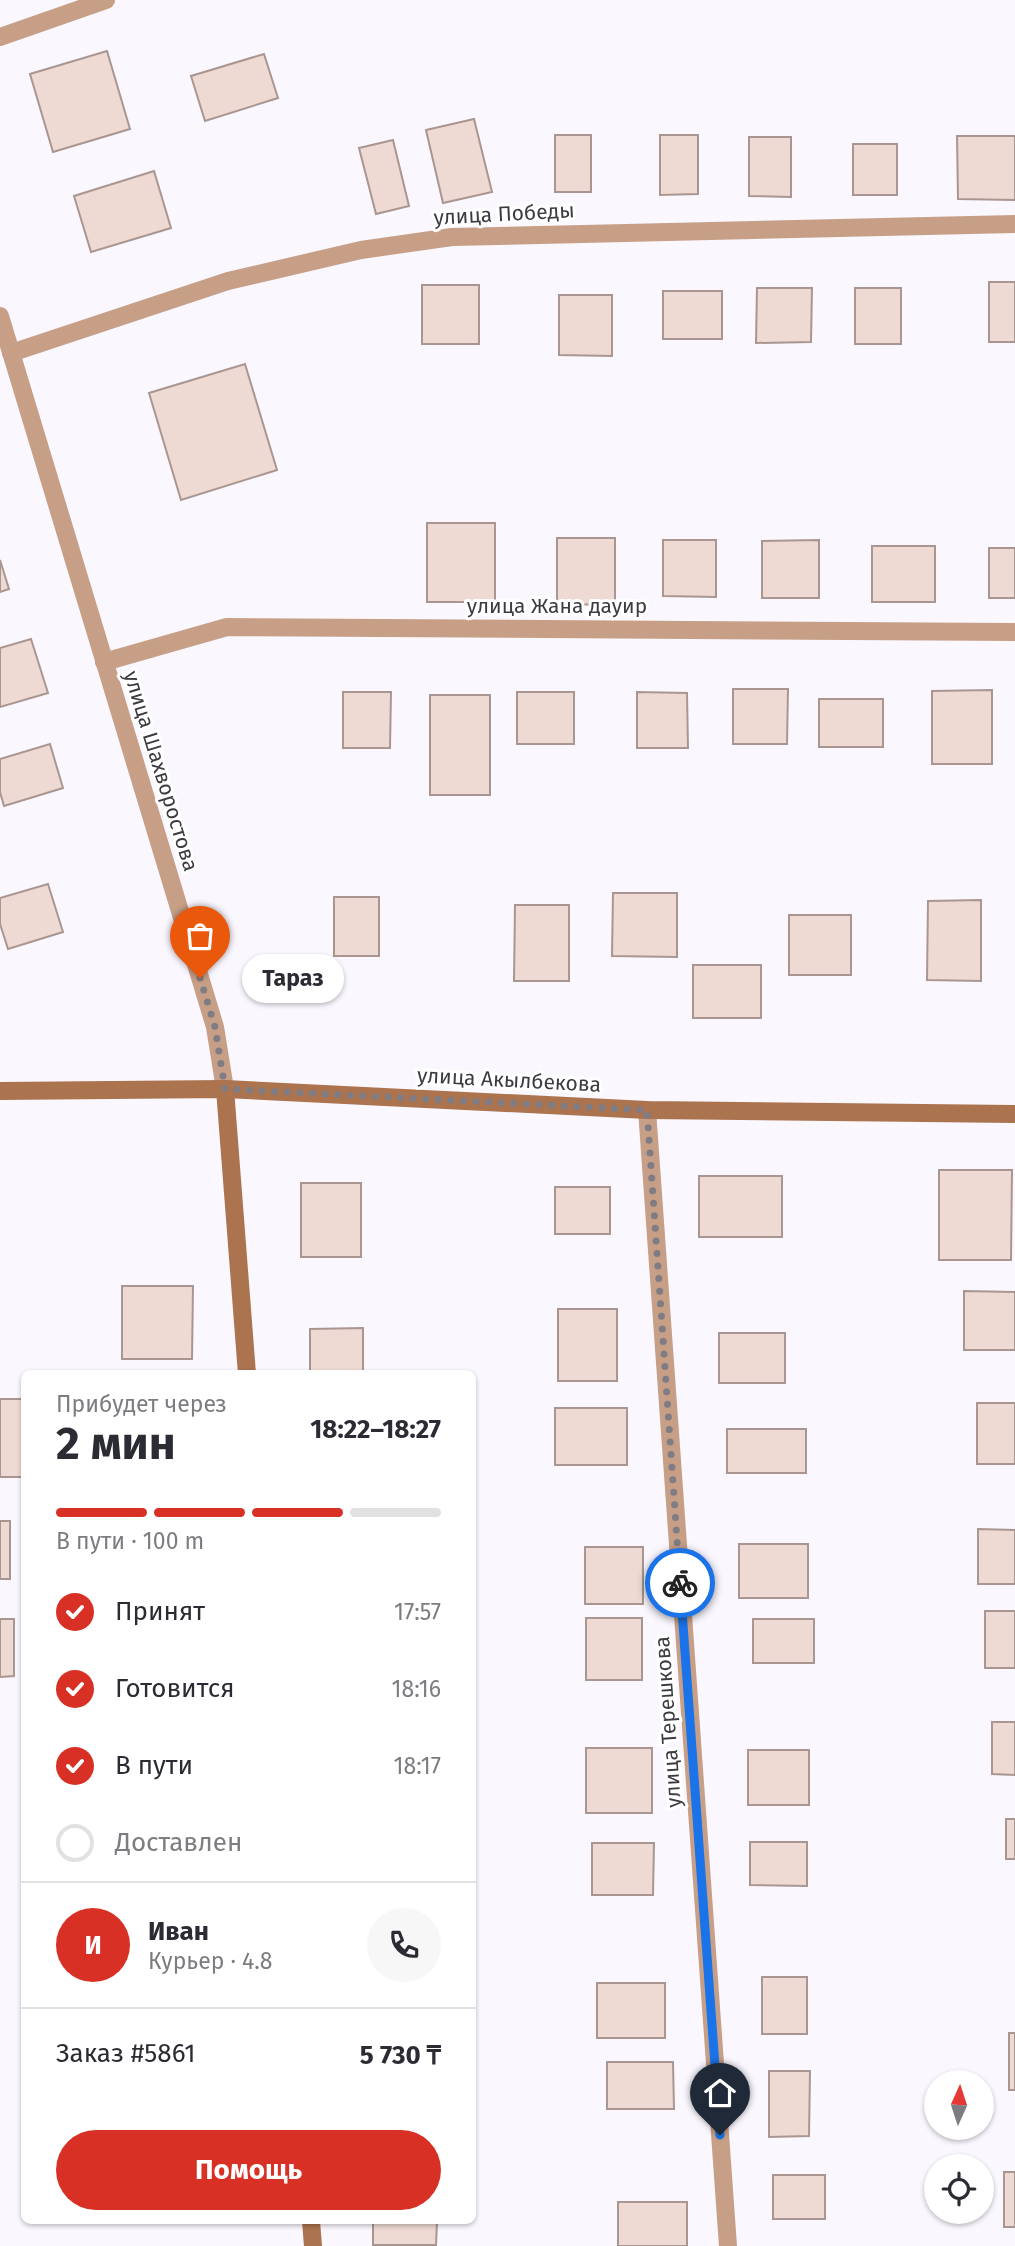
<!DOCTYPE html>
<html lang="ru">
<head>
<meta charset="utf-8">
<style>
  :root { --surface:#fff; --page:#f7f7f7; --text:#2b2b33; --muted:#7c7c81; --line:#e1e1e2; --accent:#d93025 }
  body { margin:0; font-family:"Fira Sans",sans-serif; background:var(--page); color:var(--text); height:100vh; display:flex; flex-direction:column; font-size:26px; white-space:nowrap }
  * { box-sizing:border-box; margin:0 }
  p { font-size:23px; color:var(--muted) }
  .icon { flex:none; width:38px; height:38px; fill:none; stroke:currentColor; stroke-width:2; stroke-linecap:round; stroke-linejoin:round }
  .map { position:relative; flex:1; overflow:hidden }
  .sheet { position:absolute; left:21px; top:1370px; width:455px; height:854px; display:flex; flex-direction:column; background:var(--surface); border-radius:10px; box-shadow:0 2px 5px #0004 }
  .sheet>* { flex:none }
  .needle { width:46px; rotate:3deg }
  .controls { position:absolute; left:924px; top:2070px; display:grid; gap:14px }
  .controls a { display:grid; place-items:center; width:70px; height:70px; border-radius:50%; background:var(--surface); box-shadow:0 2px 5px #0004; font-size:35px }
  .pin { position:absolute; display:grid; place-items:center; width:60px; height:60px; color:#fff; margin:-72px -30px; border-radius:50% 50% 50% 0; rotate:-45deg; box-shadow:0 0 7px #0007 }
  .pin .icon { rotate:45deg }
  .courier { position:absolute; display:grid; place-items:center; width:70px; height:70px; margin:-35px; border:5px solid #1a73e8; border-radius:50%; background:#fff; color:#222; box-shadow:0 2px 9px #0007 }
  .bubble { position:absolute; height:49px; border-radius:24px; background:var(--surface); box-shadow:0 2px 5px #0004; font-size:23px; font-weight:700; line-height:49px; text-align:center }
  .summary em { font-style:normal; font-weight:700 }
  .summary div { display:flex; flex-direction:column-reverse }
  .summary { display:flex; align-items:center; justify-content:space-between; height:119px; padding:0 35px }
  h1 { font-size:46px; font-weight:700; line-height:52px }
  .bar { display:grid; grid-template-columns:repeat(4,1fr); gap:10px 7px; align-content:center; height:84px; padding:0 35px }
  .bar i { height:9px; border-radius:5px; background:var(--line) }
  .bar .active { background:var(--accent) }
  .bar p { grid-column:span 4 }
  .line { display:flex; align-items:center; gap:18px; padding:0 35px; border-top:2px solid var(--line) }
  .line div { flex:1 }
  .round { display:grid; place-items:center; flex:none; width:74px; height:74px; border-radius:37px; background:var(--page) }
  ol { padding:0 35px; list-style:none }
  li { display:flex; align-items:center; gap:21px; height:77px }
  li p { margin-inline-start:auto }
  li .icon { padding:7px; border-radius:50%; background:var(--accent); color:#fff; stroke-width:4 }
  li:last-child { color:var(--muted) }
  li i { width:38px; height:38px; border:4px solid var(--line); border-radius:50% }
  .button { display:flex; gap:14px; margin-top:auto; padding:14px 35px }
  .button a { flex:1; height:80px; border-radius:42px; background:var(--accent); color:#fff; font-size:28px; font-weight:700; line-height:80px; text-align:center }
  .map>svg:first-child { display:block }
</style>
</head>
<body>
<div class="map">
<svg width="1015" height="2246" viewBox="0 0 1015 2246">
  <rect width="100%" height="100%" fill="#faf7fe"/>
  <g fill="#eedad3" stroke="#aa9690" stroke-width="2">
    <polygon points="107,51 130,129 53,152 30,74"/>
    <polygon points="264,54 278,98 205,121 191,76"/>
    <polygon points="474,119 492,192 443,203 426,130"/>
    <rect x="555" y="135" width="36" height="57"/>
    <polygon points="660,135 698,135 698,194 660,195"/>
    <polygon points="957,136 1015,136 1015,200 958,199"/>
    <polygon points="749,137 791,137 791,197 749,196"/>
    <polygon points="393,140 409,206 376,214 359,148"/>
    <rect x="853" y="144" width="44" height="51"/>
    <polygon points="154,171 171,228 91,252 74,196"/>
    <rect x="989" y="282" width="26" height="60"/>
    <rect x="422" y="285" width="57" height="59"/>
    <polygon points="757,288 812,288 811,342 756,343"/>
    <rect x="855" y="288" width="46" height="56"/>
    <rect x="663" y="291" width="59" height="48"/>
    <polygon points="559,295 612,295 612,356 559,355"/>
    <polygon points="245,364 277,470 181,500 149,393"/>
    <rect x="427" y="523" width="68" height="79"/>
    <polygon points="557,538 615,538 615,605 557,604"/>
    <polygon points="663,540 716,540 716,597 663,596"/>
    <polygon points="819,540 819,598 762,598 762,541"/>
    <rect x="872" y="546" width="63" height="56"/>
    <rect x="989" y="548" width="26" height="50"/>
    <polygon points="0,560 9,589 0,592"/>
    <polygon points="31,639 48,693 0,707 0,648"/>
    <polygon points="733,689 788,689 787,744 733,744"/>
    <polygon points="992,690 992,764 932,764 932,691"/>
    <polygon points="343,692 391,692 390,748 343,748"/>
    <rect x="517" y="692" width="57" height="52"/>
    <polygon points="637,692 687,693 688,748 637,748"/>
    <rect x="430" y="695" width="60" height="100"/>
    <rect x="819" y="699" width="64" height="48"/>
    <polygon points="50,744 63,788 4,806 0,792 0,759"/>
    <polygon points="48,884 63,932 8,949 0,924 0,898"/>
    <polygon points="613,893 677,893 677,957 612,956"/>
    <rect x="334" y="897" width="45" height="59"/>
    <polygon points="981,900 981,981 927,980 928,901"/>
    <polygon points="515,905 569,905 569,981 514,981"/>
    <rect x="789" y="915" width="62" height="60"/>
    <rect x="693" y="965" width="68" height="53"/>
    <polygon points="939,1170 1012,1170 1011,1260 939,1260"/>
    <rect x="699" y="1176" width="83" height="61"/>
    <rect x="301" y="1183" width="60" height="74"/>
    <rect x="555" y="1187" width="55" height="47"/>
    <polygon points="122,1286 193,1286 192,1359 122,1359"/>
    <polygon points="964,1291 1015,1292 1015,1350 964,1350"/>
    <rect x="558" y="1309" width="59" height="72"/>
    <polygon points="363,1328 363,1374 310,1374 310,1329"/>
    <rect x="719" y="1333" width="66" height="50"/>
    <rect x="0" y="1399" width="24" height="78"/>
    <rect x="977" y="1403" width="38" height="61"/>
    <rect x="555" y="1408" width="72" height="57"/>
    <rect x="727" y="1429" width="79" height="44"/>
    <rect x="0" y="1521" width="10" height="58"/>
    <polygon points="978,1529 1015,1530 1015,1584 978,1584"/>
    <rect x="739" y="1544" width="69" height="54"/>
    <rect x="585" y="1547" width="58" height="57"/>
    <rect x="985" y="1611" width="30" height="57"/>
    <rect x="586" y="1618" width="56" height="62"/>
    <polygon points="0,1619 14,1619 14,1676 0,1677"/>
    <rect x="753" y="1619" width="61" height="44"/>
    <polygon points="992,1722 1015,1722 1015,1775 992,1774"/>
    <rect x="586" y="1748" width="66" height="65"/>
    <rect x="748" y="1750" width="61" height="55"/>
    <rect x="1006" y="1819" width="9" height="40"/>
    <polygon points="750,1842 807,1842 807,1886 750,1885"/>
    <polygon points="592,1843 654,1843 653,1895 592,1895"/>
    <rect x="762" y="1977" width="45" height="57"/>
    <rect x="597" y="1983" width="68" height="55"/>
    <rect x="1009" y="2033" width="6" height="57"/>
    <polygon points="607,2062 673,2062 674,2109 607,2109"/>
    <polygon points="769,2071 810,2071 809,2136 769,2137"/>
    <rect x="1004" y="2172" width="11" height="55"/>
    <rect x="773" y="2175" width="52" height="44"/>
    <rect x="618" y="2202" width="69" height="44"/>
    <polygon points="373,2221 437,2221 436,2245 373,2245"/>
  </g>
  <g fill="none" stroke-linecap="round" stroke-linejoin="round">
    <g stroke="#c79f87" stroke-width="18">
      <polyline points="0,37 106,0"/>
      <polyline points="0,316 215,1027 225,1089"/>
      <polyline points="11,353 228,281 361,250 452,237 1015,224"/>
      <polyline points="104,662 227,627 1015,632"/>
      <polyline points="647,1110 728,2246"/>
    </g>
    <g stroke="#ac734f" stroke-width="18">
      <polyline points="225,1089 247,1374"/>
      <polyline points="0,1091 225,1089 647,1110 1015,1114"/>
      <polyline points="311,2221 313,2246"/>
    </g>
  </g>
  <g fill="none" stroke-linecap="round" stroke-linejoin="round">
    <polyline stroke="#7f7c83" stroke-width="7" stroke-dasharray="0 12.6" points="200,978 215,1027 225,1089 647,1110 680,1583"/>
    <polyline stroke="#1a73e8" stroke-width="9" points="680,1583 720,2135"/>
  </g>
  <g text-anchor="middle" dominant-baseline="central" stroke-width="6" stroke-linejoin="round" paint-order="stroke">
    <g font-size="21" fill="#3d3a41" stroke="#fff">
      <text transform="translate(504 214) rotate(-3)">улица Победы</text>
      <text x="557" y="606">улица Жана дауир</text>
      <text transform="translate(161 771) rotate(73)">улица Шахворостова</text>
      <text transform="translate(509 1080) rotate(3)">улица Акылбекова</text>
      <text transform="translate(668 1722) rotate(-94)">улица Терешкова</text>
    </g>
  </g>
</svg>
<div class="controls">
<a><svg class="needle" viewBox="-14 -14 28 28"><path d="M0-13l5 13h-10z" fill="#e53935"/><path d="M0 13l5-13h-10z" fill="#7c7c81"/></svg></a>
<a><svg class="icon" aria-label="locate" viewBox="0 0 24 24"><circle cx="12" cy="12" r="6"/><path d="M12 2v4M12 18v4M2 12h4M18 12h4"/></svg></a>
</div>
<div class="pin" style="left:200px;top:978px;background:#ea580c"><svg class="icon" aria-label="bag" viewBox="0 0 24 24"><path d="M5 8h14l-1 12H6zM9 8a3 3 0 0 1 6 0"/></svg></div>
<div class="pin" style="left:720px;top:2135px;background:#1f2937"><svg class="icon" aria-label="home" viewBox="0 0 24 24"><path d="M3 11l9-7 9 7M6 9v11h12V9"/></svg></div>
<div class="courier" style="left:680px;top:1583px"><svg class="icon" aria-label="bike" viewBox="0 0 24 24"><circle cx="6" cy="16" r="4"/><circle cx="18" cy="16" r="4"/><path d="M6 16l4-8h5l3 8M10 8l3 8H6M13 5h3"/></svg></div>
<div class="bubble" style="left:242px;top:954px;width:102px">Тараз</div>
<section class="sheet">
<div class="summary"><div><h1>2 мин</h1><p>Прибудет через</p></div><em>18:22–18:27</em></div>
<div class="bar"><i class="active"></i><i class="active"></i><i class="active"></i><i></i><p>В пути · 100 m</p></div>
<ol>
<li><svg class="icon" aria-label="check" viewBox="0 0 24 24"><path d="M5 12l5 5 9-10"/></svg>Принят<p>17:57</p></li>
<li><svg class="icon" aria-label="check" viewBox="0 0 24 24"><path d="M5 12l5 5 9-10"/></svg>Готовится<p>18:16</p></li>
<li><svg class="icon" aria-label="check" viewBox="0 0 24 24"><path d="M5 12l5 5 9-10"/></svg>В пути<p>18:17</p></li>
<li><i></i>Доставлен</li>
</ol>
<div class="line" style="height:126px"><b class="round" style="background:var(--accent);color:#fff">И</b><div><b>Иван</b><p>Курьер · 4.8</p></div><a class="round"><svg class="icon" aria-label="phone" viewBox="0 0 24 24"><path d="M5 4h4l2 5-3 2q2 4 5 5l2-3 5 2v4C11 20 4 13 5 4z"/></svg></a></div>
<div class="line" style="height:91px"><div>Заказ #5861</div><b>5 730 ₸</b></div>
<div class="button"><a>Помощь</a></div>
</section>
</div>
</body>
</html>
